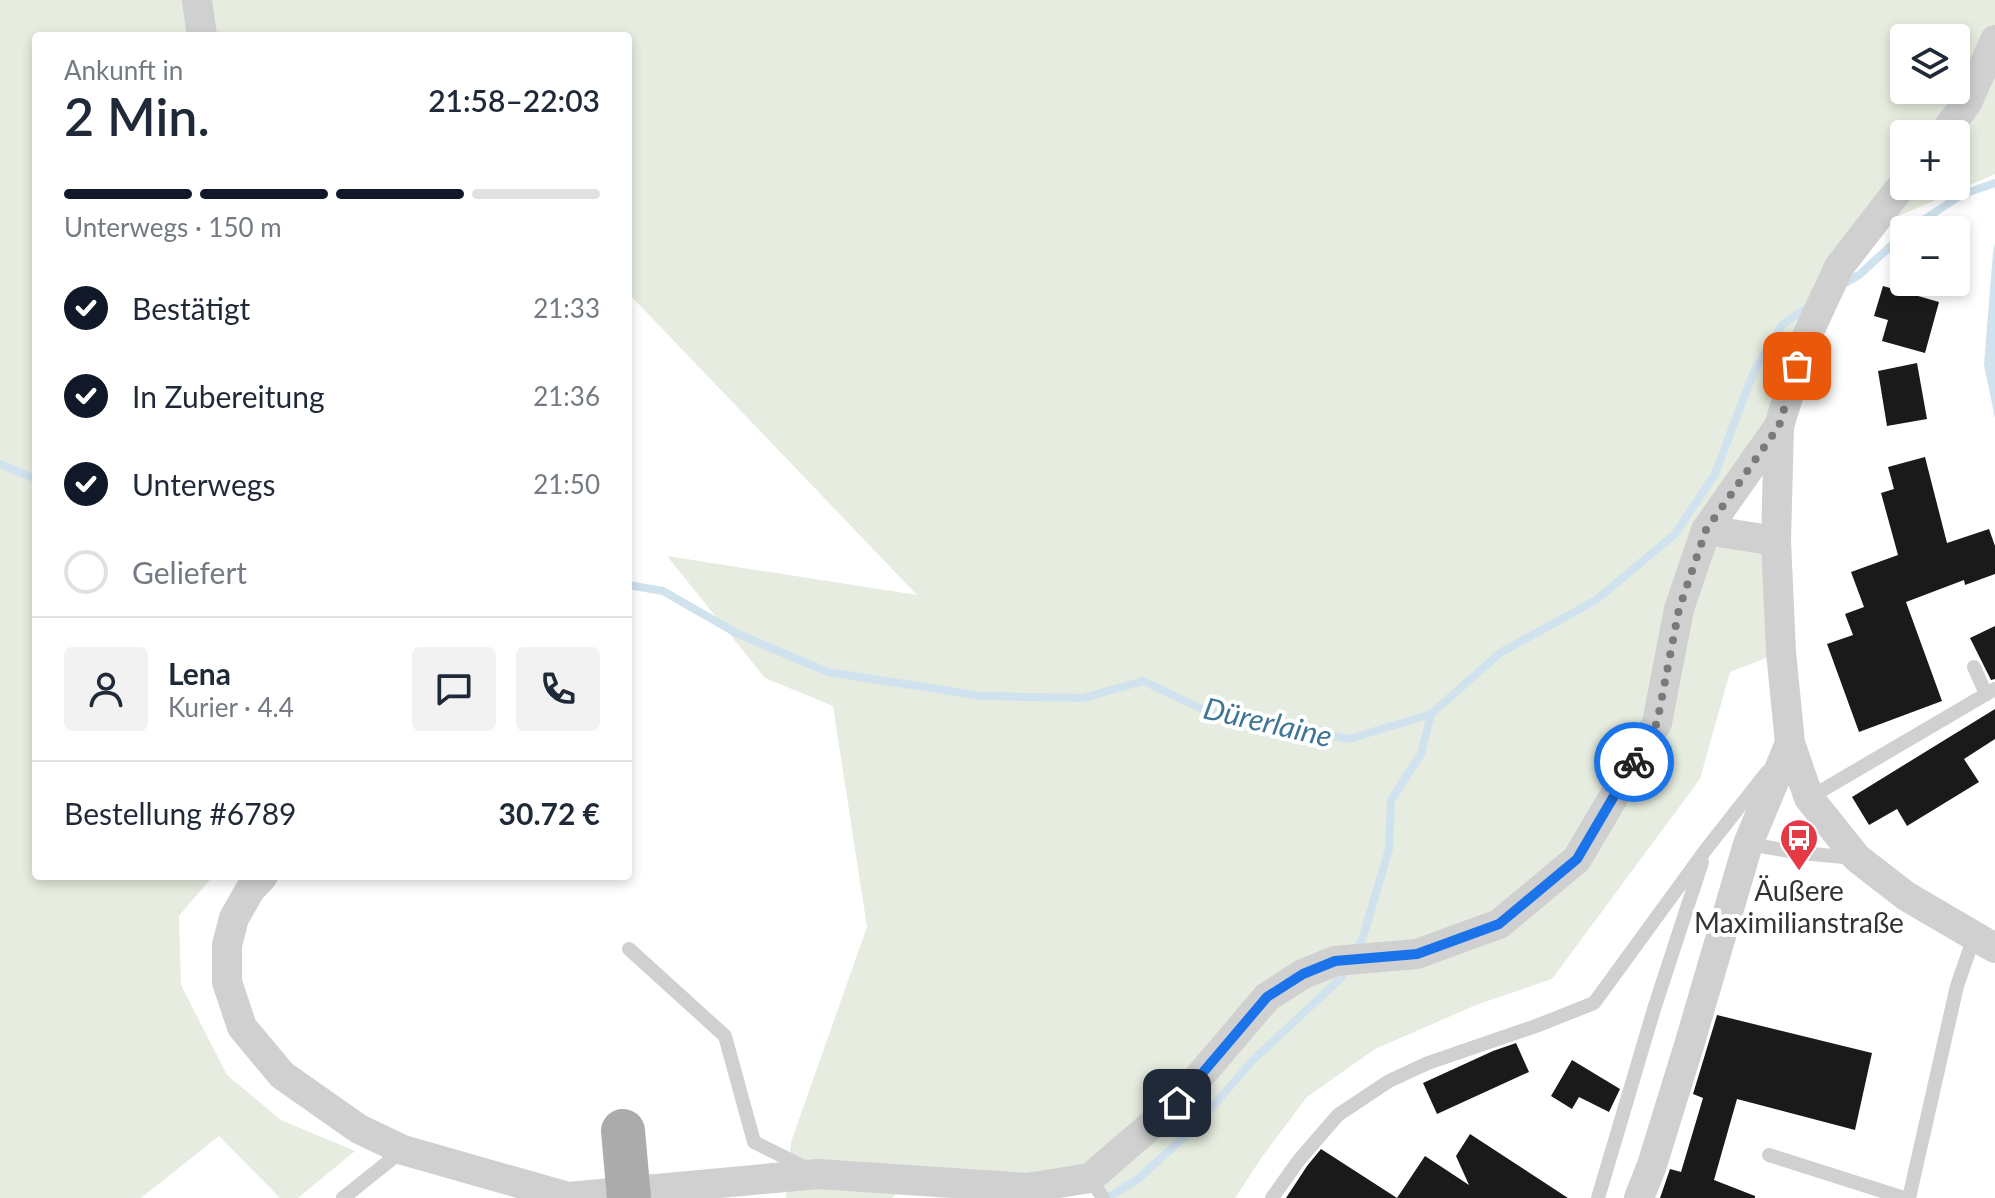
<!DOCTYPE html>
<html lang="de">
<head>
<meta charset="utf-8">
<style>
  :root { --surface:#fff; --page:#f2f2f3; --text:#1f2937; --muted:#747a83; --line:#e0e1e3; --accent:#111827 }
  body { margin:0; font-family:Lato,sans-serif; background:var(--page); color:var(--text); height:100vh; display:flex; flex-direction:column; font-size:30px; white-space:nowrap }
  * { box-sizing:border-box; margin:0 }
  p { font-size:26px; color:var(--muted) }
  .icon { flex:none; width:44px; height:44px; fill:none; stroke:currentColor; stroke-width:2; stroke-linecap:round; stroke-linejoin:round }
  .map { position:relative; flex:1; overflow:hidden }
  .side { position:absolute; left:32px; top:32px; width:600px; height:848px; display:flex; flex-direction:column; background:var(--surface); border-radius:8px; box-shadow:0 4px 12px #0003 }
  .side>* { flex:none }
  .tools { position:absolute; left:1890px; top:24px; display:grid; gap:16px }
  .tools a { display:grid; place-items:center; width:80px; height:80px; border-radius:8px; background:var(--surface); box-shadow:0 4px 12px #0003; font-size:40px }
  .pin { position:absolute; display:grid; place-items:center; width:68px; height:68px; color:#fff; margin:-34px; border-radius:16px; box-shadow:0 4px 12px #0006 }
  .courier { position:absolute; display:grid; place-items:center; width:80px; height:80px; margin:-40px; border:6px solid #1a73e8; border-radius:50%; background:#fff; color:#222; box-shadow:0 2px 10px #0007 }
  .summary em { font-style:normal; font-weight:600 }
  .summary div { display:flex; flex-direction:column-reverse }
  .summary { display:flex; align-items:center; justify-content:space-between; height:136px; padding:0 32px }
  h1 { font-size:52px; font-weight:600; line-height:60px }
  .bar { display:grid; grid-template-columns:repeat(4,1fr); gap:12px 8px; align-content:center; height:96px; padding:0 32px }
  .bar i { height:10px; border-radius:6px; background:var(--line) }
  .bar .selected { background:var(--accent) }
  .bar p { grid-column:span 4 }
  .line { display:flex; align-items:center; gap:20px; padding:0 32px; border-top:2px solid var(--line) }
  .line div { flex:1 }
  .round { display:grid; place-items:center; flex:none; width:84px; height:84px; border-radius:8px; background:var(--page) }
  ol { padding:0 32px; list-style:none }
  li { display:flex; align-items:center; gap:24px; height:88px }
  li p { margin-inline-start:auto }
  li .icon { padding:8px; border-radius:50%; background:var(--accent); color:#fff; stroke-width:4 }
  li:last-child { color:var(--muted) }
  li i { width:44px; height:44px; border:4px solid var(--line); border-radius:50% }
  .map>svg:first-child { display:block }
</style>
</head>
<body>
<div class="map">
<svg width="1995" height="1198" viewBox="0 0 1995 1198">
  <rect width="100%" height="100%" fill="#fff"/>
  <path fill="#e6ecdf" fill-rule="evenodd" d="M0 0H1995V174L1867 230 1779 426 1707 529 1776 541 1781 652 1730 672 1700 779 1552 979 1476 1005 1375 1049 1307 1097 1262 1157 1235 1198H1097L1090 1179 919 1180 891 1198H786L791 1142 867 927 833 706 765 678 667 556 917 595 628 293V36H36V876H213L179 916 181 985 227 1075 281 1120 355 1151 298 1198H280L219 1136 141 1198H0ZM1904 38H1956V90H1904ZM1904 134H1956V186H1904Z"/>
  <polygon fill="#cfe2ee" points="1995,244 1995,418 1984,365 1993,252"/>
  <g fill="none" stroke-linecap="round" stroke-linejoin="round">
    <g stroke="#cfe2ee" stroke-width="8">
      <polyline points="1908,230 1963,194 1995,183"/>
      <polyline points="1842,285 1859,275 1904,234"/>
      <polyline points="0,464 36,479"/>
      <polyline points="628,585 663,591 738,634 828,672 981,696 1083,698 1143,681 1206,711 1349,739 1431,714 1500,653 1596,600 1675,534 1715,474 1754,371 1783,324 1810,306"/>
      <polyline points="1356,951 1363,937 1389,849 1391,800 1421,754 1431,714"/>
      <polyline points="1107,1198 1138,1179 1196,1126 1252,1061 1341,978 1347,967"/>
    </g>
  </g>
  <g fill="#1a1a1a">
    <polygon points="1883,286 1939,302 1925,353 1882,341 1888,320 1874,316"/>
    <polygon points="1917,363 1927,419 1887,426 1878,371"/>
    <polygon points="1925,457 1947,543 1989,529 1995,546 1995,574 1965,585 1964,580 1906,602 1942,701 1859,732 1827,644 1853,635 1845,614 1864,607 1851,572 1898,555 1881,493 1894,489 1888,467"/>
    <polygon points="1995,626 1995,679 1991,680 1970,638"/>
    <polygon points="1995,709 1995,739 1964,759 1979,782 1907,826 1897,809 1869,825 1852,797"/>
    <polygon points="1717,1015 1872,1053 1855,1130 1737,1099 1714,1180 1755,1196 1755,1198 1660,1198 1670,1169 1681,1172 1703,1098 1693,1094"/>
    <polygon points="1516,1043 1529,1072 1437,1114 1423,1083 1493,1051"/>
    <polygon points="1572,1060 1620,1089 1609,1112 1579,1097 1572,1109 1551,1096"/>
    <polygon points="1470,1134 1568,1198 1397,1198 1425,1156 1469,1185 1456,1156"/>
    <polygon points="1321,1149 1397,1198 1286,1198 1307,1166"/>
  </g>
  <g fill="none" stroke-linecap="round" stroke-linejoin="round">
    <g stroke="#d0d0d0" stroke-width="14">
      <polyline points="1974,667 1986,694"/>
      <polyline points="1809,798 1995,689"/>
      <polyline points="1748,844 1801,853 1855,858"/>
      <polyline points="629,949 725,1036 754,1142 810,1170"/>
      <polyline points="1769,1155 1904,1198"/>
      <polyline points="1090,1178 1103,1198"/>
      <polyline points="343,1198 403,1150"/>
      <polyline points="1272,1198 1299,1160 1338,1115 1389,1081 1428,1063 1536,1026 1594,1003 1707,848 1767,772"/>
      <polyline points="1598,1198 1654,1009 1702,862"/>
      <polyline points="1909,1198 1957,986 1974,937"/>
    </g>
    <g stroke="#d0d0d0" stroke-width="30">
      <polyline points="197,0 202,36"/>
      <polyline points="1943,134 1967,103 1995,40"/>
      <polyline points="1904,183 1839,267 1807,336 1779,426 1776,541 1781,652 1790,743 1809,798 1857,858 1906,896 1995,948"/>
      <polyline points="1706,530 1776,541"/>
      <polyline points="263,876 250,890 234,918 227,945 227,982 242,1027 282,1075 359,1129 403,1150 568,1197 818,1174 1027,1188 1090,1178 1177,1103 1267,997 1303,974 1335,961 1417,954 1499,924 1577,859 1657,723 1679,609 1706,530 1779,426"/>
      <polyline points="1639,1198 1652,1165 1690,1042 1748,844 1790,743"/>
    </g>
    <polyline stroke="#ababab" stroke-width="44" points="623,1131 629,1198"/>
  </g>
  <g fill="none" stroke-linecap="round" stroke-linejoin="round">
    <polyline stroke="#7a7a7a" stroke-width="8" stroke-dasharray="0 14.4" points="1634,762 1657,723 1679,609 1706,530 1779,426 1797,366"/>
    <polyline stroke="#1a73e8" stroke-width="10" points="1177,1103 1267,997 1303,974 1335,961 1417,954 1499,924 1577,859 1634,762"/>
  </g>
  <defs>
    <symbol id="bus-pin" viewBox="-11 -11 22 30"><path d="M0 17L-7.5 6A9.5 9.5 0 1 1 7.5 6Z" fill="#e63946" stroke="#fff"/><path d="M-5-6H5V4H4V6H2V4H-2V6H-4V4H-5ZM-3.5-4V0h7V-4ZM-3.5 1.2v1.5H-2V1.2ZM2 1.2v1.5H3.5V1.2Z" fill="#fff"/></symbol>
  </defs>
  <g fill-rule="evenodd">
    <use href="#bus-pin" x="1777" y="816" width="44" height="60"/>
  </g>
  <g text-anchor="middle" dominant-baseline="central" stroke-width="8" stroke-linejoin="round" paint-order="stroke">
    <g font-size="28" fill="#333" stroke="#fff">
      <text x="1799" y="890">Äußere<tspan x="1799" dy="32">Maximilianstraße</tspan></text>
    </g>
    <g font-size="30" font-style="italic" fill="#3f7597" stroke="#fff">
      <text transform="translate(1268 721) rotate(13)">Dürerlaine</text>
    </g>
  </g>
</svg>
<div class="tools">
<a><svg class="icon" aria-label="layers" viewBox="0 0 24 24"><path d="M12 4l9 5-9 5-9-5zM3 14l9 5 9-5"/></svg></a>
<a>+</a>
<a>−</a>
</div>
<div class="pin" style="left:1797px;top:366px;background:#ea580c"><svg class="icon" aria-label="bag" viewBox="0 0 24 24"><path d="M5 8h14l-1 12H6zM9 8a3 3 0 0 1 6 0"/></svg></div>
<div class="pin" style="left:1177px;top:1103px;background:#1f2937"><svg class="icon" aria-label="home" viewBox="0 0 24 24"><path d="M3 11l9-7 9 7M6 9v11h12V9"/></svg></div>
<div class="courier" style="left:1634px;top:762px"><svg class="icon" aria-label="bike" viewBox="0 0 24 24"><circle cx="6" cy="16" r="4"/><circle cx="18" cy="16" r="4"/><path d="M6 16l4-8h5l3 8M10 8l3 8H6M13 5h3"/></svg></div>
<section class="side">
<div class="summary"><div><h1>2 Min.</h1><p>Ankunft in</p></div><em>21:58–22:03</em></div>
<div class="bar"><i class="selected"></i><i class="selected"></i><i class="selected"></i><i></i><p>Unterwegs · 150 m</p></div>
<ol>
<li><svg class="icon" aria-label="check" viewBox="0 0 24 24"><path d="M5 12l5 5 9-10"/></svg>Bestätigt<p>21:33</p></li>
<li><svg class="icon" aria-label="check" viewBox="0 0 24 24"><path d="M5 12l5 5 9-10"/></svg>In Zubereitung<p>21:36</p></li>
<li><svg class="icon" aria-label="check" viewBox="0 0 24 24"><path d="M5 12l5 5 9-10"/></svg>Unterwegs<p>21:50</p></li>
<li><i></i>Geliefert</li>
</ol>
<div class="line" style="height:144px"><a class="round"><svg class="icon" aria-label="person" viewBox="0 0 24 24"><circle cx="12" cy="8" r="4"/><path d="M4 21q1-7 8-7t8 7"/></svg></a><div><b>Lena</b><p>Kurier · 4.4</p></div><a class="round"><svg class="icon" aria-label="chat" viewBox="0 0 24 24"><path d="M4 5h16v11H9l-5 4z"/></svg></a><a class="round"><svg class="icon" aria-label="phone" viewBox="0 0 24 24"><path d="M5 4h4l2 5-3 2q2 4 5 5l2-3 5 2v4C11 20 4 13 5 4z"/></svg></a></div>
<div class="line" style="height:104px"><div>Bestellung #6789</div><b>30.72 €</b></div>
</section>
</div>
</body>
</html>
